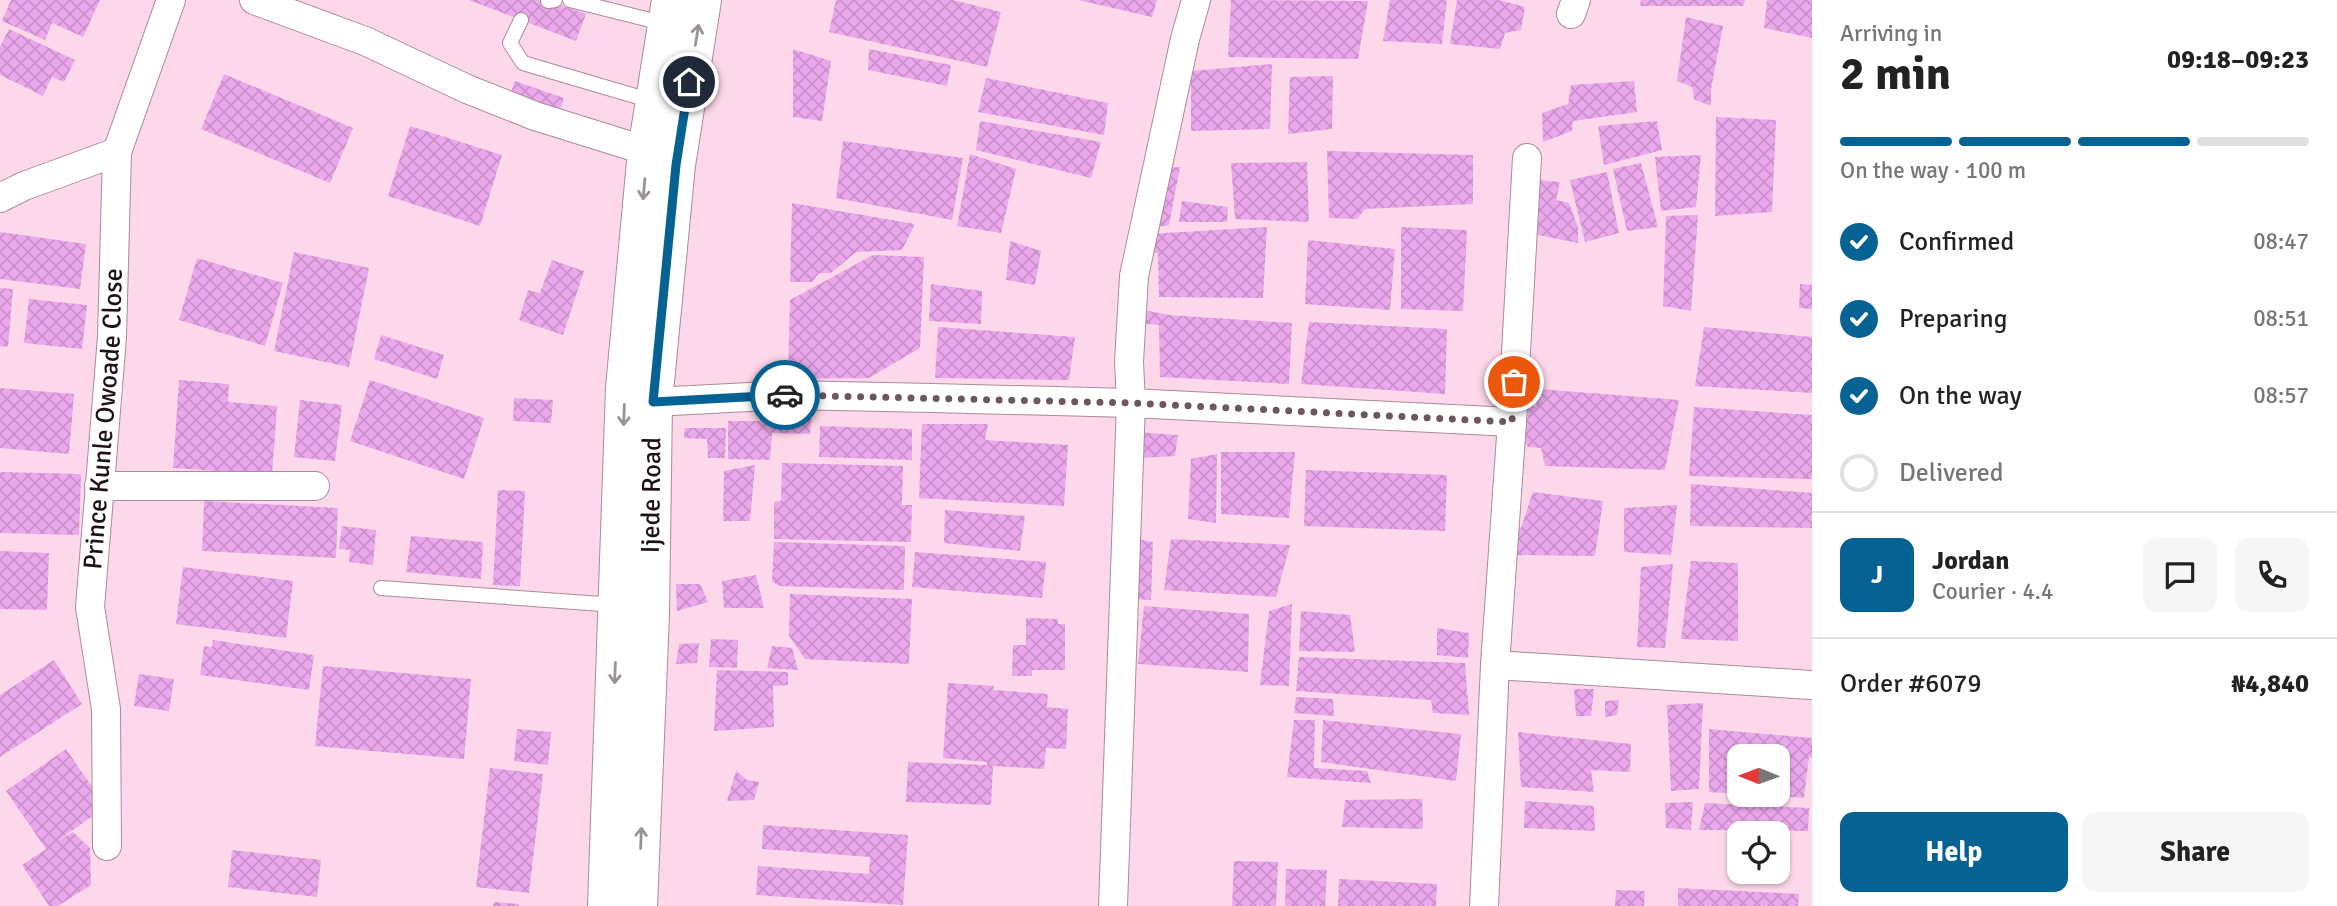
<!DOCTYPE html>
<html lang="en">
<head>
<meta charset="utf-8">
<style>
  :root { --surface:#fff; --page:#f6f6f6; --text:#222; --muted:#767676; --line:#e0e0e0; --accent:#066292 }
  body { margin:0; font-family:Signika,sans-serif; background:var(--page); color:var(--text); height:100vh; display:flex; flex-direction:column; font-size:26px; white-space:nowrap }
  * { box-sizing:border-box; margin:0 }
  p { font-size:23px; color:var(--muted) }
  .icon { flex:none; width:38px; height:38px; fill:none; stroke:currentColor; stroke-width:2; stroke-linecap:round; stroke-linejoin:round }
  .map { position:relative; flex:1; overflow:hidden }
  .details { display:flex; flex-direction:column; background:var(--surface); width:525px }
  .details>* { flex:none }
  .needle { width:46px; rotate:271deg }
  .buttons { position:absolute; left:1727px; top:744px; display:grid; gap:14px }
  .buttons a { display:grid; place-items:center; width:63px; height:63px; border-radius:14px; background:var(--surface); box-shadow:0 2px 5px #0004; font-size:35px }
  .pin { position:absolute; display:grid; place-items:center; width:60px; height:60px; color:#fff; margin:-30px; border:4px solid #fff; border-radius:50%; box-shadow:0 2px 7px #0007 }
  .courier { position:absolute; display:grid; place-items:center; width:70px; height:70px; margin:-35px; border:5px solid #066292; border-radius:50%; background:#fff; color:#222; box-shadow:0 2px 9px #0007 }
  .head em { font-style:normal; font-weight:700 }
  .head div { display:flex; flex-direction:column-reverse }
  .head { display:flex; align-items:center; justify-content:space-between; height:119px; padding:0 28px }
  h1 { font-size:46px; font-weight:700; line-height:52px }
  .bar { display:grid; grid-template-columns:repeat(4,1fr); gap:10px 7px; align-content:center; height:84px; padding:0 28px }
  .bar i { height:9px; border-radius:5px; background:var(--line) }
  .bar .active { background:var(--accent) }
  .bar p { grid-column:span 4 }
  .line { display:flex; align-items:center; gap:18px; padding:0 28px; border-top:2px solid var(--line) }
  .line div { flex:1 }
  .round { display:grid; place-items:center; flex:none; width:74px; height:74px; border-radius:14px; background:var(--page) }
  ol { padding:0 28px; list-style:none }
  li { display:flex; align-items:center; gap:21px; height:77px }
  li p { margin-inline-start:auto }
  li .icon { padding:7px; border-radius:50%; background:var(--accent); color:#fff; stroke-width:4 }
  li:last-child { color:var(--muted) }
  li i { width:38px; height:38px; border:4px solid var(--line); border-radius:50% }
  .cta { display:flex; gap:14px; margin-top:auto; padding:14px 28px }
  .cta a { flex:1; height:80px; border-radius:14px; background:var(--accent); color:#fff; font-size:28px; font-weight:700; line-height:80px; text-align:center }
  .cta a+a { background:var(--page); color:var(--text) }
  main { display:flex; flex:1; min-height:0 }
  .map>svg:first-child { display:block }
</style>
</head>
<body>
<main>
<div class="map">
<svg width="1812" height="906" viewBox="0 0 1812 906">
  <defs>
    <pattern id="building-cross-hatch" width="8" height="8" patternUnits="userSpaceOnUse" patternTransform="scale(1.75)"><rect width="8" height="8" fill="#eba8ec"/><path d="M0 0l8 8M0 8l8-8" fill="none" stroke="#c990ca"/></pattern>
  </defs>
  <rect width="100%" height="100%" fill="#fdd8ea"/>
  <g fill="url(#building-cross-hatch)">
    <polygon points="11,0 100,0 83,37 52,23 45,40 2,21"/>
    <polygon points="469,0 546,0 586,14 576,41"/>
    <polygon points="836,0 953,0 1001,12 987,67 829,32"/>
    <polygon points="1078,0 1157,0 1152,17"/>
    <polygon points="1231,0 1368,1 1358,59 1228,57"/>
    <polygon points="1390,0 1447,0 1442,44 1383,41"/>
    <polygon points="1457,0 1499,0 1525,7 1521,30 1505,33 1500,49 1450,44"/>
    <polygon points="1641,0 1745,0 1743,6 1640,6"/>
    <polygon points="1767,0 1812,0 1812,38 1764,28"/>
    <polygon points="1686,17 1723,26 1711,89 1711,106 1694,99 1692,87 1677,81"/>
    <polygon points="9,29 75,60 64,82 52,77 43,96 0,75 0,47"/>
    <polygon points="793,49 831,61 822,121 793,117"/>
    <polygon points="869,49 951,65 947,86 868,70"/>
    <polygon points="1272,64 1270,129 1191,131 1191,71"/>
    <polygon points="224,74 353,128 330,183 201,129"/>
    <polygon points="1333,76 1332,129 1288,134 1290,77"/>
    <polygon points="986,78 1108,103 1104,135 978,112"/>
    <polygon points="515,81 564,98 559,112 510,95"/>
    <polygon points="1634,81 1637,112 1573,121 1572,131 1543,142 1542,113 1568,104 1571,85"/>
    <polygon points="1716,117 1776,120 1772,212 1715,216"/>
    <polygon points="980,121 1101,142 1091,178 976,150"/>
    <polygon points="1657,121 1662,150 1604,165 1598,126"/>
    <polygon points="410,126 502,155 480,226 388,196"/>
    <polygon points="843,141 963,158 952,220 836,198"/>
    <polygon points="1327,151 1473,155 1473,204 1365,209 1357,219 1329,218"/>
    <polygon points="970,154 1016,169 1001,233 957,226"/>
    <polygon points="1701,155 1696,207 1661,211 1655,157"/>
    <polygon points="1307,162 1309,222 1235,219 1231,163"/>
    <polygon points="1641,163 1658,227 1627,231 1613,169"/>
    <polygon points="1180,167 1169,225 1151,228 1162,168"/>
    <polygon points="1607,172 1619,233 1585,242 1570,180"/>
    <polygon points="1538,180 1560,182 1556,200 1569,203 1578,227 1578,243 1533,234"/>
    <polygon points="1182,201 1228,207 1227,222 1179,222"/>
    <polygon points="792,203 915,224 902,250 856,252 831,273 819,273 812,282 790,282"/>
    <polygon points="1698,215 1691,311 1663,306 1666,216"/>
    <polygon points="1267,227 1263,298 1159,297 1158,253 1146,252 1148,234"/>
    <polygon points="1401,227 1467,230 1463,311 1401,309"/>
    <polygon points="0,232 86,244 80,289 0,279"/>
    <polygon points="1308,240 1395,249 1390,310 1305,304"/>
    <polygon points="1010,241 1041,251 1035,285 1006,280"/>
    <polygon points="294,252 369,268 349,367 274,351"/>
    <polygon points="873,255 924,257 920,348 869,378 788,379 790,300"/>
    <polygon points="197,258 283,283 265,346 179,320"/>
    <polygon points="552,260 584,271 563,335 519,320 528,290 540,293"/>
    <polygon points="931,284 982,291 981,324 929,321"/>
    <polygon points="1800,284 1812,285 1812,309 1799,308"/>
    <polygon points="0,288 13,289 8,347 0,346"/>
    <polygon points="29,299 87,305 82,349 24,343"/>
    <polygon points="1139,309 1169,315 1292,323 1289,384 1160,377 1159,325 1138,323"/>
    <polygon points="1309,322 1447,329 1445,394 1301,384"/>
    <polygon points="938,327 1075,337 1069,380 935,378"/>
    <polygon points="1704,327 1812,337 1812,393 1695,386"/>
    <polygon points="381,335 444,355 437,379 374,359"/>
    <polygon points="179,380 229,384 228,402 277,406 272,475 173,468"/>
    <polygon points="370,380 484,418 464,479 350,441"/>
    <polygon points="0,388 74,394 69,454 0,448"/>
    <polygon points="1539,389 1679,400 1665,470 1545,466 1541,448 1528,447 1520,436 1521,422 1528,417 1528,406 1536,406"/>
    <polygon points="514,398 553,400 551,423 513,421"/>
    <polygon points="300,400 342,405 335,461 294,457"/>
    <polygon points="770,406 812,408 810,434 772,433 770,460 728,459 728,421 760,421"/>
    <polygon points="1694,407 1812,415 1812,479 1689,476"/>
    <polygon points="922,424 988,424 985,440 1068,445 1064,506 919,498"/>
    <polygon points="820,426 912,429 912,460 819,457"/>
    <polygon points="685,428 726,428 725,458 708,458 707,439 684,438"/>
    <polygon points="1137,432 1178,435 1175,456 1138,458"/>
    <polygon points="1221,452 1295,452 1289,518 1221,514"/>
    <polygon points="1217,454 1216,523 1188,519 1191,459"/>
    <polygon points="782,463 903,466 902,505 912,505 911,542 774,539 774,502 781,501"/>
    <polygon points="755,465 750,521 723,521 724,471"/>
    <polygon points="1306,470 1447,475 1445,531 1304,526"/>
    <polygon points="0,472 81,474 79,535 0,533"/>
    <polygon points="1691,484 1812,493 1812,528 1690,526"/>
    <polygon points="498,490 525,491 520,586 493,585"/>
    <polygon points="1533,492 1603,501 1595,556 1514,555 1511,531 1521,528"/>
    <polygon points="204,501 338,508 336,558 202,551"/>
    <polygon points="1677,505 1671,555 1624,552 1624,508"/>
    <polygon points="945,510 1025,516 1020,551 944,543"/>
    <polygon points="342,526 376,530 373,565 349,562 350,550 339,549"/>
    <polygon points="411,536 483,542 481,579 406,572"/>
    <polygon points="1133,538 1153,542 1151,600 1130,599"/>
    <polygon points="1171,539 1290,545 1276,597 1164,590"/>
    <polygon points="774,542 905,546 904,590 779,586 772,581"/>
    <polygon points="0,551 49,553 47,610 0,609"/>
    <polygon points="915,552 1046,562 1042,598 912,587"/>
    <polygon points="1691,561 1738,563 1738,641 1681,639"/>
    <polygon points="1673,564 1665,648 1637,647 1641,567"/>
    <polygon points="183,567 293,581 286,638 176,624"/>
    <polygon points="756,575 764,608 724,608 722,581"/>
    <polygon points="676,584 700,584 708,602 677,611"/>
    <polygon points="790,594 912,599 909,664 805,659 789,636"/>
    <polygon points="1292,604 1289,686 1260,685 1269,611"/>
    <polygon points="1144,606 1249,614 1248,672 1138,664"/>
    <polygon points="1301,611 1350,615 1355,652 1299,651"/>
    <polygon points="1026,618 1058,619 1058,624 1065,624 1065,670 1032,670 1032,676 1012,676 1013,645 1026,645"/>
    <polygon points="1437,628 1469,633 1468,658 1437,655"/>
    <polygon points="711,639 738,640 737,668 709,667"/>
    <polygon points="213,640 314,655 309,690 200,675 204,646 212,647"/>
    <polygon points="699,643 697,663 676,664 679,644"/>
    <polygon points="772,646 792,648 798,670 767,668"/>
    <polygon points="1299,657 1465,663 1469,715 1433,713 1431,700 1296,691"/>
    <polygon points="54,660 82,704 0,757 0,695"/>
    <polygon points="323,666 471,679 464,759 315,746"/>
    <polygon points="717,670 788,672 788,685 773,686 774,727 714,731"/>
    <polygon points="139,674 174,679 169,711 134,706"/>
    <polygon points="948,683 994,686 993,690 1048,694 1047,707 1068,709 1066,749 1046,748 1044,769 993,766 991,805 906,802 908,762 987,765 987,762 943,758"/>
    <polygon points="1574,689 1594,689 1591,716 1576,716"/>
    <polygon points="1296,697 1333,699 1334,716 1294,713"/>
    <polygon points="1619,700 1617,715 1605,717 1605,701"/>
    <polygon points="1703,703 1699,789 1671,791 1667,705"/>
    <polygon points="1294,720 1315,720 1314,768 1367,771 1371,783 1287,777"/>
    <polygon points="1323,720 1461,734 1456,781 1321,762"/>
    <polygon points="517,729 551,732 548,765 514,761"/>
    <polygon points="1709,729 1812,738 1812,758 1809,757 1804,798 1778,796 1778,756 1740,756 1740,794 1709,792"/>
    <polygon points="1518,732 1631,744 1630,772 1591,770 1594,792 1521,787"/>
    <polygon points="66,749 106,807 57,841 73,832 90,848 91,885 58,906 49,906 22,865 46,849 6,791"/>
    <polygon points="490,768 543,774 529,893 476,887"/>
    <polygon points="736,771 747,780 759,782 754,800 727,801"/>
    <polygon points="1422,799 1423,829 1342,827 1345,800"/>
    <polygon points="1525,801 1594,806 1595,831 1524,828"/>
    <polygon points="1693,802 1691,830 1666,828 1665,803"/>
    <polygon points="1705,803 1809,808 1808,831 1699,830"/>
    <polygon points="763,825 908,835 903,905 756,895 758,866 869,874 870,857 762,849"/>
    <polygon points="232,850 321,860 317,897 228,887"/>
    <polygon points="1234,861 1278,862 1276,906 1232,906"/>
    <polygon points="1286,869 1327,870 1325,906 1285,906"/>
    <polygon points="1339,879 1437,884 1436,906 1338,906"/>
    <polygon points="1678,888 1799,894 1798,906 1678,906"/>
    <polygon points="1616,890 1645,891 1644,906 1615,906"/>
    <polygon points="494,902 519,904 519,906 493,906"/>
  </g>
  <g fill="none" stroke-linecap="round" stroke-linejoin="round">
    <defs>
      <g id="lane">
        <polyline points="570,0 666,24"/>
        <polyline points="548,1 555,0"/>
        <polyline points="521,20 510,43 523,63 652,101"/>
        <polyline points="381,588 616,605"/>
      </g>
      <g id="street">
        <polyline points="254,0 365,41 467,89 535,116 647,151"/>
        <polyline points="1571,14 1576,0"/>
        <polyline points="0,198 24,186 117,152"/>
        <polyline points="653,402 788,395 933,398 1131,403 1512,422"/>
        <polyline points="99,486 315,486"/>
        <polyline points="1495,665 1812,685"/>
        <path id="s1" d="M107 846 106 709 90 607 112 337 117 152 171 0"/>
        <polyline points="1113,906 1131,403 1129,362 1134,276 1185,39 1196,0"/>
        <polyline points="1484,906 1495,665 1512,422 1527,158"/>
      </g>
      <g id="secondary">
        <polyline points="607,906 625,388 647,151 671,0"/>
        <path id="s2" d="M638 906 650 615 653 402 676 165 702 0"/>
      </g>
    </defs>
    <use href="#lane" stroke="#ab8a9a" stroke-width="16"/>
    <use href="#street" stroke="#ab8a9a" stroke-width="30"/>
    <use href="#secondary" stroke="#ab8a9a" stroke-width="40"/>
    <use href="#lane" stroke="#fff" stroke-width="14"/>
    <use href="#street" stroke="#fff" stroke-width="28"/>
    <use href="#secondary" stroke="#fff" stroke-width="38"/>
  </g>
  <defs><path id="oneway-shaft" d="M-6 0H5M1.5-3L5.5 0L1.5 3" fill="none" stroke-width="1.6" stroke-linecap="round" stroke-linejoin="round" transform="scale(1.75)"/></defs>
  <g stroke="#999397">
    <use href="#oneway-shaft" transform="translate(697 35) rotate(-81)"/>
    <use href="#oneway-shaft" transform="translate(644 189) rotate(95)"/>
    <use href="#oneway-shaft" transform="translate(624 415) rotate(92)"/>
    <use href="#oneway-shaft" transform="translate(615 673) rotate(92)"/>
    <use href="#oneway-shaft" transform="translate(641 838) rotate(-88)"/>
  </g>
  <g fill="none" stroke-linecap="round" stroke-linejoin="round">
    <polyline stroke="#6b5661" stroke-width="7" stroke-dasharray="0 12.6" points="785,395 1131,403 1512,422 1514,382"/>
    <polyline stroke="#066292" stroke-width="9" points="689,82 676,165 653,402 785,395"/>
  </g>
  <g text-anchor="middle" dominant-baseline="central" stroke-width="7" stroke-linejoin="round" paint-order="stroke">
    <g font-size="26" fill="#1d1017" stroke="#fff">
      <text stroke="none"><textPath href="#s1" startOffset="429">Prince Kunle Owoade Close</textPath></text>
      <text stroke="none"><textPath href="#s2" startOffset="411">Ijede Road</textPath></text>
    </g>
  </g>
</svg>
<div class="buttons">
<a><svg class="needle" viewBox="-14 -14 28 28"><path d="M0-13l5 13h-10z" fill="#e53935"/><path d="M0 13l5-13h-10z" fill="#767676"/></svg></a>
<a><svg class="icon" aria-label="locate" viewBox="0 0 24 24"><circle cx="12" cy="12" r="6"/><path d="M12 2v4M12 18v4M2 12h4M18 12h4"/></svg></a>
</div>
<div class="pin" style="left:1514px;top:382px;background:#ea580c"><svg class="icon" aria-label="bag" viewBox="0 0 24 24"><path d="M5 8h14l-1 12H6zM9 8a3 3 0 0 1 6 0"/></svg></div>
<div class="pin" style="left:689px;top:82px;background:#1f2937"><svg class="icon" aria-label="home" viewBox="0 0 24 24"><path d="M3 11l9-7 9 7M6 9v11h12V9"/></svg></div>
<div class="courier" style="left:785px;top:395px"><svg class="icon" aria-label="car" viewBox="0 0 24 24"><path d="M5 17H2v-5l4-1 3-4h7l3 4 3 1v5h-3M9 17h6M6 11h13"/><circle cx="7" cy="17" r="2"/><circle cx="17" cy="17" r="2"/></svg></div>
</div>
<section class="details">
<div class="head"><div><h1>2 min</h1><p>Arriving in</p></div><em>09:18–09:23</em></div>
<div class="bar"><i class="active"></i><i class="active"></i><i class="active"></i><i></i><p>On the way · 100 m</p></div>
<ol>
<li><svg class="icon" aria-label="check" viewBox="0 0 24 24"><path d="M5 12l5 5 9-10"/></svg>Confirmed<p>08:47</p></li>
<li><svg class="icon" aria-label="check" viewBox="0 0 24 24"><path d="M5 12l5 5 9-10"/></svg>Preparing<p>08:51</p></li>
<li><svg class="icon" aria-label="check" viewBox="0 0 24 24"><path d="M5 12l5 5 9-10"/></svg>On the way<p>08:57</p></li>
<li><i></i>Delivered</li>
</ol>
<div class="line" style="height:126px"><b class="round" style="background:var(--accent);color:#fff">J</b><div><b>Jordan</b><p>Courier · 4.4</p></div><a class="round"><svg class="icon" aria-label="chat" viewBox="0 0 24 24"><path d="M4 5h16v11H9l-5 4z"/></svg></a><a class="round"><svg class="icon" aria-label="phone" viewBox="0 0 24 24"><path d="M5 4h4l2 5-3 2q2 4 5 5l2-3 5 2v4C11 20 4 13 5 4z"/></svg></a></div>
<div class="line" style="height:91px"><div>Order #6079</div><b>₦4,840</b></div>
<div class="cta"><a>Help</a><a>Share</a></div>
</section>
</main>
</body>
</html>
